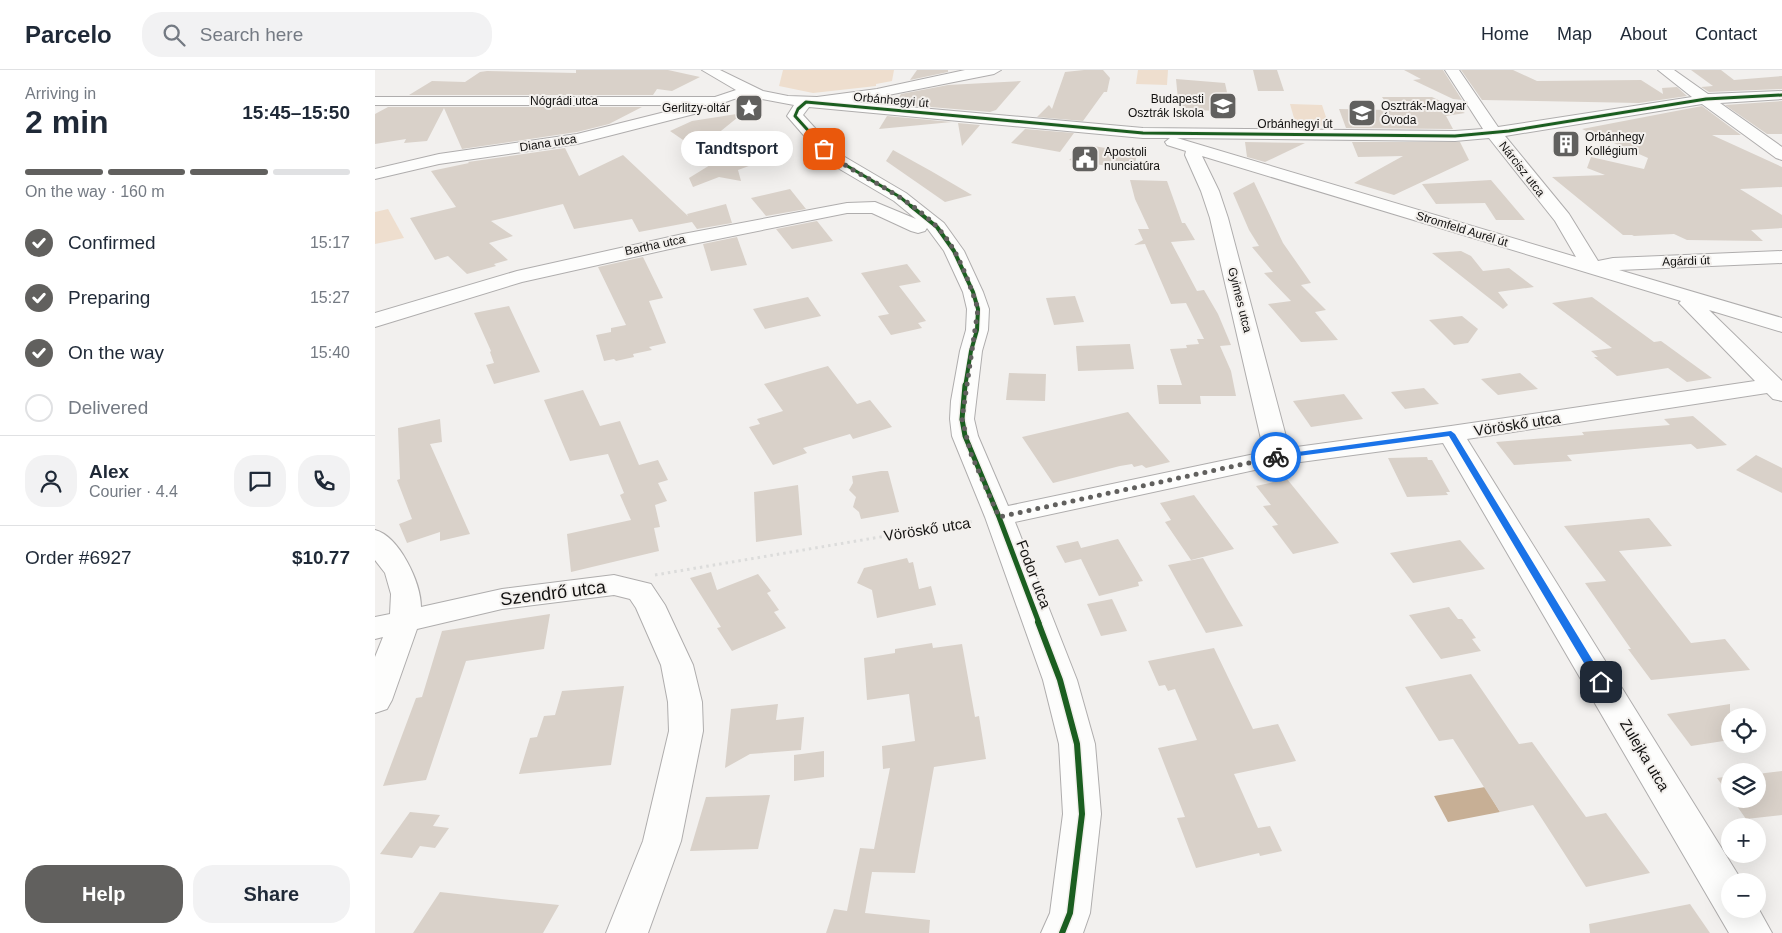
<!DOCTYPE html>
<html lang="en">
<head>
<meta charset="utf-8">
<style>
  :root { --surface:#fff; --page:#f2f2f3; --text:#1f2937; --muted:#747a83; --line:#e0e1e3; --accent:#61605e }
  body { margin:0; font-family:Arial,sans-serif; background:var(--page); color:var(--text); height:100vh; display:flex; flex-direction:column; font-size:19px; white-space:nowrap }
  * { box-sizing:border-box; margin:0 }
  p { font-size:16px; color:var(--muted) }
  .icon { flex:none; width:28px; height:28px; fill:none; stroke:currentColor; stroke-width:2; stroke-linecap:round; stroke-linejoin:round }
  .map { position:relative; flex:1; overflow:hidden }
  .drawer { display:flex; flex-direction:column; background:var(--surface); width:375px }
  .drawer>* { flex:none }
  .buttons { position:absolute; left:1346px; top:638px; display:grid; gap:10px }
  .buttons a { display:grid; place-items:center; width:45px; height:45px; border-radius:50%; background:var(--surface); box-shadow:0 5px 20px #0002; font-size:25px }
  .pin { position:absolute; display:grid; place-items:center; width:42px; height:42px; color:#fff; margin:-21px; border-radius:10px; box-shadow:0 2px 8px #0006 }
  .courier { position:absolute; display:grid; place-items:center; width:50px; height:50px; margin:-25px; border:4px solid #1a73e8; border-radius:50%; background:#fff; color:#222; box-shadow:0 1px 6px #0007 }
  .bubble { position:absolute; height:35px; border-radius:18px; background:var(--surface); box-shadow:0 5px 20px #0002; font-size:16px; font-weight:800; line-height:35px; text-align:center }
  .summary em { font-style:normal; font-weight:800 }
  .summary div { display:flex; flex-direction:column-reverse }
  .summary { display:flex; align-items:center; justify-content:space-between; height:85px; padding:0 25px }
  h1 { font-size:32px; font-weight:800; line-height:38px }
  .bar { display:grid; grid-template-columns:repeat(4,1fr); gap:8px 5px; align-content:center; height:60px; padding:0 25px }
  .bar i { height:6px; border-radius:4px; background:var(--line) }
  .bar .current { background:var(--accent) }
  .bar p { grid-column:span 4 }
  .line { display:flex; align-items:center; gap:12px; padding:0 25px; border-top:1px solid var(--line) }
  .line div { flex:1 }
  .round { display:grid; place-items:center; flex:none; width:52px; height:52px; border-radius:20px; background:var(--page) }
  ol { padding:0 25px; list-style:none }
  li { display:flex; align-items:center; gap:15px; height:55px }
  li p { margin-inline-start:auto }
  li .icon { padding:5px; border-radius:50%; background:var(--accent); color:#fff; stroke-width:4 }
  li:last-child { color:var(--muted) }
  li i { width:28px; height:28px; border:2px solid var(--line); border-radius:50% }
  .cta { display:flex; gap:10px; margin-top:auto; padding:10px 25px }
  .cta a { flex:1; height:58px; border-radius:20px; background:var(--accent); color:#fff; font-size:20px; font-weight:800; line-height:58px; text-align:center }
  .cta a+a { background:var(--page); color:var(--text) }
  header { display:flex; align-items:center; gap:30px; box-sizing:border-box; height:70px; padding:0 25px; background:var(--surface); border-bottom:1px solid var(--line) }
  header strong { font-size:24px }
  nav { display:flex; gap:28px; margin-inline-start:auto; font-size:18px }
  .search { width:350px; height:45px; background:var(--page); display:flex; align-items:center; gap:12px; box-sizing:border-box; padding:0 18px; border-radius:20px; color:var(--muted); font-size:19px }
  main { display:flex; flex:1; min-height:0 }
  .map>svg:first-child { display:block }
</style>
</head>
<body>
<header>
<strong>Parcelo</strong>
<div class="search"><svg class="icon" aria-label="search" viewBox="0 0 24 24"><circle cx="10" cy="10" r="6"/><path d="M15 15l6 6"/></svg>Search here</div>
<nav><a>Home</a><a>Map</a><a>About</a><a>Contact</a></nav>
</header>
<main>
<section class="drawer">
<div class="summary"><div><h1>2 min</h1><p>Arriving in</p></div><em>15:45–15:50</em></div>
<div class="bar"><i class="current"></i><i class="current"></i><i class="current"></i><i></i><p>On the way · 160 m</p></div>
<ol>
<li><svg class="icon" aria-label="check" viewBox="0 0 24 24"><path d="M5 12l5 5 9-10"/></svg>Confirmed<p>15:17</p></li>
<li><svg class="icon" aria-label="check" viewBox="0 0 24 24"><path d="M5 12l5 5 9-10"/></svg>Preparing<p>15:27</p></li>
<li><svg class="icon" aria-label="check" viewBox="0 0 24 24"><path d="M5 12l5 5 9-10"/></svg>On the way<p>15:40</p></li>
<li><i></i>Delivered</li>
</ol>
<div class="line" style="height:90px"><a class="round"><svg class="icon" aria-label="person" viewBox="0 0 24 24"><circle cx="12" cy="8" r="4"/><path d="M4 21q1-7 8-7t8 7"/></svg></a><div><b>Alex</b><p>Courier · 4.4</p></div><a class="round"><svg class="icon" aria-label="chat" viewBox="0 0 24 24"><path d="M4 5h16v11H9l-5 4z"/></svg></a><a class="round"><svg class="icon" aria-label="phone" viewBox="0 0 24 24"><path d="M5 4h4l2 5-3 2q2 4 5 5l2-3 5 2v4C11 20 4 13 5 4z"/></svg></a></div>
<div class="line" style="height:65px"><div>Order #6927</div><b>$10.77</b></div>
<div class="cta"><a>Help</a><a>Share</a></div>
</section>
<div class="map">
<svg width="1407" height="863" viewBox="0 0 1407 863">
  <rect width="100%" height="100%" fill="#f2f0ee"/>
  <g fill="#eedece">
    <polygon points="408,0 519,0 517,11 501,14 501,16 438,23 404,16"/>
    <polygon points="763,0 793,0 792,15 761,14"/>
    <polygon points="915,34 947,35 954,56 921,55"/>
    <polygon points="13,139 29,168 0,174 0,142"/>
  </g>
  <polygon fill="#c7af95" points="1110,717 1125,742 1073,752 1059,726"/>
  <g fill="#d9d1c9">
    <polygon points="201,0 293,0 325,7 297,21 282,19 278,25 34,25 57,11 90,12 105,2 112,1 201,3"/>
    <polygon points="542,0 573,0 573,2 535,10"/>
    <polygon points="709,0 728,0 735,8 732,22 729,22 708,51 662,47 674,35 677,39 690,2"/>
    <polygon points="878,0 902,0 909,21 883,21"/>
    <polygon points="1029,0 1068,0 1087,30 1078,29 1038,10 1046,9"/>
    <polygon points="1086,0 1138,0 1162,11 1266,10 1288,24 1287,18 1302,17 1312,26 1264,33 1107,30"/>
    <polygon points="1316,0 1346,0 1359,10 1407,6 1407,19 1334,22 1326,17 1338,16"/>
    <polygon points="801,9 850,13 856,41 804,40"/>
    <polygon points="646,11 621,40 615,42 520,34 526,24 573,15"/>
    <polygon points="1007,27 1057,27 1090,43 1071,46 1078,59 971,58 964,39 1016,40"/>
    <polygon points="1407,31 1407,64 1392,64 1350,35"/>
    <polygon points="1327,36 1366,65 1337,65 1407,97 1407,117 1365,119 1407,145 1407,158 1376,160 1388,171 1312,170 1299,164 1259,166 1257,165 1248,165 1177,107 1230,105 1212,98 1216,87 1269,99 1273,88 1207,59"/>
    <polygon points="13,37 267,37 234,54 202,62 87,79 69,38 52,71 29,73 31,69 0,74 0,44"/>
    <polygon points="368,43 341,65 360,73 360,79 382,93 363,100 366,111 344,107 318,117 314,108 340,92 295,61 317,51"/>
    <polygon points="512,46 577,52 504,59"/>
    <polygon points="583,53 605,55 587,76"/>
    <polygon points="650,59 699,63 685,82 636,73"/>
    <polygon points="870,72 930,73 890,92 872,87"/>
    <polygon points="977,72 1085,72 1094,90 1019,125 979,113 1028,86 983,87"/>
    <polygon points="712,75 762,83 759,100 694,90"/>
    <polygon points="190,78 204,106 248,85 313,146 312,144 351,134 357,153 322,159 317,152 264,162 257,149 199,159 188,134 116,151 138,166 114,173 133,190 119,194 121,196 92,204 73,186 60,190 35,148 81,137 56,101 94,93 93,92"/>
    <polygon points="518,80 556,101 597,125 570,132 511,91"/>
    <polygon points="755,110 792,111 807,153 810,153 820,170 796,172 822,221 829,220 843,244 856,275 845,276 856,301 861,326 825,326 826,334 784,334 782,315 807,315 795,279 812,278 811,275 824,274 822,269 829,269 811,233 796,234 770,174 759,175 768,170 763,159 774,159 760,129"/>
    <polygon points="1116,110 1150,150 1121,150 1110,133 1061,134 1047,114"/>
    <polygon points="879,112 908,173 936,213 926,215 951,240 940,242 963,270 926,272 893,234 916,231 889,203 898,202 877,177 884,176 874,160 858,123"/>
    <polygon points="415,119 431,139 391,146 376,128"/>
    <polygon points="442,151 458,171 417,179 401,159"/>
    <polygon points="362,167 372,195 336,201 328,174"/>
    <polygon points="1086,181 1096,186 1108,201 1134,198 1159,217 1123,222 1133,235 1128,239 1057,183"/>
    <polygon points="268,187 288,228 274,231 291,273 274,277 277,280 258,284 259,287 241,291 239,289 229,291 221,265 236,262 236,258 251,255 223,197"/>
    <polygon points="532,194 546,212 524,216 551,251 543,253 547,258 516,265 503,246 514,244 486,203"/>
    <polygon points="700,226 709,252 679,255 671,228"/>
    <polygon points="433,227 446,246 390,259 378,239"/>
    <polygon points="1217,227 1279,272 1286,271 1337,308 1312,312 1293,298 1242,306 1219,287 1223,287 1216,281 1237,278 1177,233"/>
    <polygon points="134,236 165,302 119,314 111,295 119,293 115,282 116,281 99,243"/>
    <polygon points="1087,246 1103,259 1093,273 1079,275 1054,250"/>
    <polygon points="755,274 759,299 703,301 701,276"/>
    <polygon points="453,296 482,334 495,330 517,357 478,369 475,364 428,378 432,383 398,395 374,357 385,354 382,349 408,341 389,314"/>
    <polygon points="634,303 671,304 670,331 631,330"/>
    <polygon points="1145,303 1163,319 1123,325 1106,309"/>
    <polygon points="1049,318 1064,334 1030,339 1016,322"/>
    <polygon points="208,320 225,356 245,351 264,395 283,390 293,410 283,413 292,431 280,435 285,457 279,458 284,481 196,502 192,464 256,450 245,425 249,423 233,384 195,391 169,330"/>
    <polygon points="969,324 988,349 936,357 918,331"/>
    <polygon points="753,342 795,392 771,398 767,395 759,397 757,394 745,396 678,413 647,367"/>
    <polygon points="1318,346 1352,375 1322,379 1316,374 1192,385 1197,391 1139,395 1121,372 1209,365 1207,362 1295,355 1289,349"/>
    <polygon points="65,349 67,372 55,374 95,464 65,471 65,462 32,473 24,454 37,449 22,410 25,409 23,358"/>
    <polygon points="1381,385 1407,398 1407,423 1361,400"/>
    <polygon points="1052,387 1053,390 1057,390 1075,422 1071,422 1073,425 1032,427 1013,388"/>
    <polygon points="506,401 513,401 524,442 486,449 484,442 478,437 481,427 474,420 478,413 477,406"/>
    <polygon points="912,409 964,473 918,484 897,456 903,455 888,436 896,435 881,416"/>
    <polygon points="423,415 427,465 381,472 379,422"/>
    <polygon points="819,425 859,479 816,490 790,452 796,450 785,433"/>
    <polygon points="1274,448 1297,476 1244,481 1316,573 1350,569 1375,600 1276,610 1253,579 1256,579 1210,513 1231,511 1189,456"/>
    <polygon points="743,469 768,511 763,512 764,516 724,526 706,489 690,493 681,476 703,471 706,478"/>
    <polygon points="1085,470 1110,499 1038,513 1015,483"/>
    <polygon points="532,488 534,493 538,492 544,519 556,516 561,535 502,548 497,520 482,513 489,498"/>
    <polygon points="828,488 868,556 831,563 793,495"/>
    <polygon points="336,502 342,520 383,504 396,521 392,523 404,540 399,542 411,558 357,581 342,558 346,557 315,508"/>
    <polygon points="737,529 752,561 726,566 712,534"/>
    <polygon points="1074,537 1083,549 1087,549 1101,568 1097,569 1106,581 1066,589 1034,545"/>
    <polygon points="175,544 169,579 91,591 51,710 8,716 41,628 47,627 67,561"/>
    <polygon points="557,573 558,578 587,574 600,647 604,646 611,689 559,697 540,803 497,802 490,843 555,850 554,863 451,863 459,839 472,841 485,778 499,779 515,698 508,699 507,676 540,671 534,624 492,630 489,588 520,583 520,579"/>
    <polygon points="839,578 878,659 903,654 921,691 859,704 883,758 895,756 907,781 885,786 884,783 821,798 802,748 810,747 783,678 822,670 800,619 793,621 790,615 784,616 773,591"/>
    <polygon points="1096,604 1144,674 1157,672 1211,747 1231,743 1275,803 1211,817 1158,735 1125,742 1078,669 1064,671 1030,617"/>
    <polygon points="249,616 236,695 144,704 155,668 162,667 169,646 180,645 187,621"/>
    <polygon points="403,634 401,650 429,647 426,680 375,684 350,698 356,639"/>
    <polygon points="1355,634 1355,670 1316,676 1292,644"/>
    <polygon points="449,681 449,707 419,711 419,685"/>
    <polygon points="1407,701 1407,745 1371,749 1357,729 1382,729 1382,704"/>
    <polygon points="1355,706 1355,726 1342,708"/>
    <polygon points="395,725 383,779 315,781 331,727"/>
    <polygon points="35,742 65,745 58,756 74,758 60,778 45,776 37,788 5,784"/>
    <polygon points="65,822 126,829 184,835 168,863 38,863"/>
    <polygon points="1315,834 1335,863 1215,863 1214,854"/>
  </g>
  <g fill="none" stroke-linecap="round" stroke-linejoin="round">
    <defs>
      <g id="minor">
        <path d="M327 0H345L388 21 413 26 442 27 502 19 590 0H626L619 4 478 32 768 58 1080 61 1108 59 1070 0H1084L1123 57 1317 27 1283 0H1299L1333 24 1407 21V29L1345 33 1407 77V90L1401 88 1327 34 1130 66 1194 144 1223 191 1238 188 1407 181V193L1244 200 1407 248V262L1334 240 1407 311V331L1398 329 1392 323 1092 369 1367 811H1355V839H1382V836L1397 863H1354L1068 373 903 395 640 452 702 610 720 674 726 744 715 843 708 863H666L675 843 688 744 684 674 668 610 610 447 577 366 575 349 576 331 585 281 591 260 592 239 588 222 569 181 552 158 550 161 543 163 536 161 497 143H472L308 176 147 212 0 257V243L142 201 308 164 472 133 500 132 541 149 519 131 451 91 412 46 419 35 376 27 359 29 342 35H0V27H340L361 20ZM434 37 768 68H795L790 72 792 75 811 81 810 85 826 121 835 148 889 382 633 436 603 366 599 349 607 281 613 260 614 239 608 222 589 181 569 153 531 123 463 83 428 45ZM802 68 1080 71 1114 68 1180 151 1201 187ZM827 86 1306 231 1304 233 1308 237 1380 311 1076 356 914 378 853 148 844 121Z"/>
        <polygon points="318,35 323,37 326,40 323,43 202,74 64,94 0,109 0,99 64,84 202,64"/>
        <path d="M0 460C24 466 46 512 46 537L127 519 239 505 276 514 290 535 318 595 327 632 328 661 306 771 273 863H231L268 771 294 661 293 632 286 595 261 538 255 529 239 525 127 539 42 559 17 630 12 639 0 643V587L8 567 0 569V547L15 544 16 524 10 503 0 490Z"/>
      </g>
    </defs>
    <use href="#minor" stroke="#afadad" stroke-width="2"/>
    <polyline stroke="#dcdcdb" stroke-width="3" stroke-dasharray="2.5 4" stroke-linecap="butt" points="280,505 600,451"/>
    <use href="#minor" fill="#fdfdfc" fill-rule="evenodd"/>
    <defs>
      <polyline id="cycleway-far3" points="537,137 525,127 457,87 420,46 423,39 431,32 768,63 1080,66 1134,61 1331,29 1407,25"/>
      <polyline id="cycleway-far2" points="536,136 562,157 579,181 598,222 603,239 602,260 596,281 590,317"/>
      <polyline id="cycleway-far1" points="590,315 587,349 590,366 624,447 664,553"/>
      <polyline id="cycleway" points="663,552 685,610 702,674 707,744 695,843 687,863"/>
    </defs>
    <use href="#cycleway-far3" stroke="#f3f0ed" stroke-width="5"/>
    <use href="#cycleway-far2" stroke="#f3f0ed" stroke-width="6"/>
    <use href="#cycleway-far1" stroke="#f3f0ed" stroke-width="8"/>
    <use href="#cycleway" stroke="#f3f0ed" stroke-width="9"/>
    <use href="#cycleway-far3" stroke="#1b5e20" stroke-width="3"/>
    <use href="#cycleway-far2" stroke="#1b5e20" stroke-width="4"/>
    <use href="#cycleway-far1" stroke="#1b5e20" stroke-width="5"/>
    <use href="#cycleway" stroke="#1b5e20" stroke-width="6"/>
  </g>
  <polygon fill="#1a73e8" points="1076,361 1080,364 1229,609 1229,615 1222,615 1074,366 901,389 897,387 901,385"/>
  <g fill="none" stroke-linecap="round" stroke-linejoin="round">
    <path stroke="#61605e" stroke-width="5" stroke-dasharray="0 9" d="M449 79C465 94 484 103 503 114 523 126 546 140 562 157 582 178 594 211 603 239L587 349 596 384 624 447 901 387"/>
  </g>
  <defs>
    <symbol id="school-square" viewBox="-11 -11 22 22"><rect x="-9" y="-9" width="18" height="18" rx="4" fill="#61605e" stroke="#f3f0ed"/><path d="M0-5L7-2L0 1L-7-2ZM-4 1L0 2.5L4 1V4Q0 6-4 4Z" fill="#fff"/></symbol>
    <symbol id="sight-square" viewBox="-11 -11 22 22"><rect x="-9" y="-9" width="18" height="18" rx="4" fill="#61605e" stroke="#f3f0ed"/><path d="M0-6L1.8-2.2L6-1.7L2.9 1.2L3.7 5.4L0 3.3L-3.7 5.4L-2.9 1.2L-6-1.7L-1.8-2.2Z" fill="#fff"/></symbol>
    <symbol id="building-square" viewBox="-11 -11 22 22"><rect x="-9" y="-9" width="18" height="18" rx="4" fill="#61605e" stroke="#f3f0ed"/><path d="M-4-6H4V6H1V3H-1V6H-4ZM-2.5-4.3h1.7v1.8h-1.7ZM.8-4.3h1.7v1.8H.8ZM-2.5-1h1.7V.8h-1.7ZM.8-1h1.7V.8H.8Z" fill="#fff"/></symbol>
    <symbol id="civic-square" viewBox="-11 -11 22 22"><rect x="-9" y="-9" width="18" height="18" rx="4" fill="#61605e" stroke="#f3f0ed"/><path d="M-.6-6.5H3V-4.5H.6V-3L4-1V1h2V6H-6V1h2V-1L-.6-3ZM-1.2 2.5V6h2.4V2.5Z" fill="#fff"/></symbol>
  </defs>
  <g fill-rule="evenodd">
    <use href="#school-square" x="832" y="20" width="32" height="32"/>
    <use href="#sight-square" x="358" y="22" width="32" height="32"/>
    <use href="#school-square" x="971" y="27" width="32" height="32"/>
    <use href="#building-square" x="1175" y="58" width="32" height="32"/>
    <use href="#civic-square" x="694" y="73" width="32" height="32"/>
  </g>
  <g text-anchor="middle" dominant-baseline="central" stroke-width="4" stroke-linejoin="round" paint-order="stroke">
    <g font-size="12" fill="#131211" stroke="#f3f0ed" text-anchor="start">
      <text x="829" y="29" text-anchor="end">Budapesti<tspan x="829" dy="14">Osztrák Iskola</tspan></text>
      <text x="1006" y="36">Osztrák-Magyar<tspan x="1006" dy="14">Óvoda</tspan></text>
      <text x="355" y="38" text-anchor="end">Gerlitzy-oltár</text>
      <text x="1210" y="67">Orbánhegy<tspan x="1210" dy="14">Kollégium</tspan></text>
      <text x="729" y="82">Apostoli<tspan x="729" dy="14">nunciatúra</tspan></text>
    </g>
    <g font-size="12" fill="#131211" stroke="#f3f0ed">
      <text transform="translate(516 30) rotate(5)">Orbánhegyi út</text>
      <text x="189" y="31">Nógrádi utca</text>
      <text x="920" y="54">Orbánhegyi út</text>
      <text transform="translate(173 73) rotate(-9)">Diana utca</text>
      <text transform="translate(1147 99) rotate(52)">Nárcisz utca</text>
      <text transform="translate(1087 159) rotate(17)">Stromfeld Aurél út</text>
      <text transform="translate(280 175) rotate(-12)">Bartha utca</text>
      <text transform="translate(1311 191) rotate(-2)">Agárdi út</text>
      <text transform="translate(865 230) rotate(76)">Gyimes utca</text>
    </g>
    <g font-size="15" fill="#131211" stroke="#f3f0ed">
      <text transform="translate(1142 354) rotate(-9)">Vöröskő utca</text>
      <text transform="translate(552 459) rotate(-9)">Vöröskő utca</text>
      <text transform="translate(659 504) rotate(69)">Fodor utca</text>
      <text transform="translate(1270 685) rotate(59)">Zulejka utca</text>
    </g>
    <g font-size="18" fill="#131211" stroke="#f3f0ed">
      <text transform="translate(178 523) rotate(-7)">Szendrő utca</text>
    </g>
  </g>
</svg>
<div class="buttons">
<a><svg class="icon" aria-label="locate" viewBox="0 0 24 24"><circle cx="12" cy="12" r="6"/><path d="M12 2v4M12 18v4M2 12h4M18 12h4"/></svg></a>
<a><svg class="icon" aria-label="layers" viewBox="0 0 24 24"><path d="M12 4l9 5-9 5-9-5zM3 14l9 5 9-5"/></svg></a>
<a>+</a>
<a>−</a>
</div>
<div class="pin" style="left:449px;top:79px;background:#ea580c"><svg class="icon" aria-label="bag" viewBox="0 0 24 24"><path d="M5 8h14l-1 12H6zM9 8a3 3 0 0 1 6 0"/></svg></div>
<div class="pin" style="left:1226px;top:612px;background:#1f2937"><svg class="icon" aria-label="home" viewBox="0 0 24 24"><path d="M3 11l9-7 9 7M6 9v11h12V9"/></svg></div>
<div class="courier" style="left:901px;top:387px"><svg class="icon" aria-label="bike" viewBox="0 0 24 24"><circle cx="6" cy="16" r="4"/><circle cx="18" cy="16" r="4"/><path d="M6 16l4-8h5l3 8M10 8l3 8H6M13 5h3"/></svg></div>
<div class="bubble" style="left:306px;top:61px;width:112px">Tandtsport</div>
</div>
</main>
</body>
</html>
